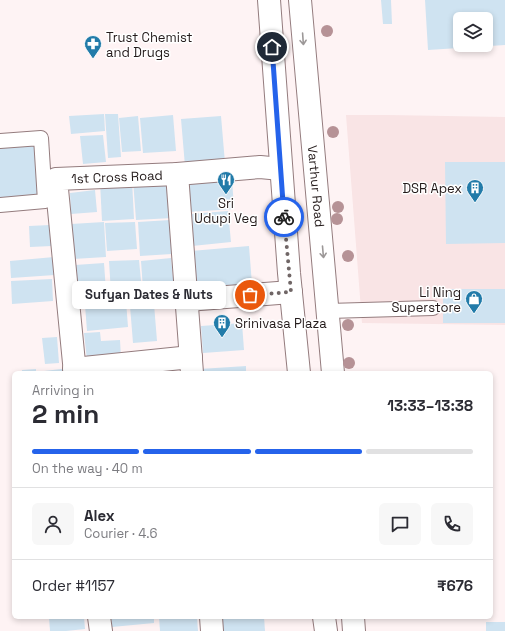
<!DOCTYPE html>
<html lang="en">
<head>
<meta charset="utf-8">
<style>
  :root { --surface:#fff; --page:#f7f7f7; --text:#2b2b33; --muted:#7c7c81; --line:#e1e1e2; --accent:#2563eb }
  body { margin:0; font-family:"Space Grotesk",sans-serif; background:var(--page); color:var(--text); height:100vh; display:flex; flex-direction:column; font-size:15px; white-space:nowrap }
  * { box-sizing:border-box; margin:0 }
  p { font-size:13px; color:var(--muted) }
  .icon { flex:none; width:22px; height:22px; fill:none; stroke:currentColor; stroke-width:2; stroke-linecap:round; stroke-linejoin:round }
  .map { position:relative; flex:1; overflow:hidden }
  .details { position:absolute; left:12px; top:371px; width:481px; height:248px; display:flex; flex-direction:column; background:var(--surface); border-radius:6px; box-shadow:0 2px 6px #0003 }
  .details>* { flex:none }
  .buttons { position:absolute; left:453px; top:12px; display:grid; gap:8px }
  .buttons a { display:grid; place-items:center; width:40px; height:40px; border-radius:6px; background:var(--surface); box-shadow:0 2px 6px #0003; font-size:20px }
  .pin { position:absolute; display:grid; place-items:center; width:34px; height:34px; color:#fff; margin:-17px; border:2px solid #fff; border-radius:50%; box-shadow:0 1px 4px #0007 }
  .courier { position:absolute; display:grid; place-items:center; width:40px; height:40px; margin:-20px; border:3px solid #2563eb; border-radius:50%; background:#fff; color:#222; box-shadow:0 1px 5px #0007 }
  .bubble { position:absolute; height:28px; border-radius:6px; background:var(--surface); box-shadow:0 2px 6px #0003; font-size:13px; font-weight:600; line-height:28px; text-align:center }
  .overview em { font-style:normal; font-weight:600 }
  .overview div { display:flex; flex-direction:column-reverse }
  .overview { display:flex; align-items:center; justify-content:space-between; height:68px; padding:0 20px }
  h1 { font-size:26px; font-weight:600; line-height:30px }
  .bar { display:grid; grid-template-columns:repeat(4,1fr); gap:6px 4px; align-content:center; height:48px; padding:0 20px }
  .bar i { height:5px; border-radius:3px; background:var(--line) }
  .bar .current { background:var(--accent) }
  .bar p { grid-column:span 4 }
  .line { display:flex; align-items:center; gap:10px; padding:0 20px; border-top:1px solid var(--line) }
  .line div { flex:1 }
  .round { display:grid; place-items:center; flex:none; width:42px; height:42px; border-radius:6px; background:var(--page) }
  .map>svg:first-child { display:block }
</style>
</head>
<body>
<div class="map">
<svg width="505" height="631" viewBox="0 0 505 631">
  <rect width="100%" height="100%" fill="#fef3f4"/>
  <polygon fill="#f9e4e5" points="346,115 388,115 505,117 505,325 362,323"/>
  <g fill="#cfe3f1" fill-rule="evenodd">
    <polygon points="381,0 391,0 392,24 383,24"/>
    <path d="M425 0H505V45L428 50ZM460 19H486V45H460Z"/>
    <polygon points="104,114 105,131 71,134 69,116"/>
    <polygon points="105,114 118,114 121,157 108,158"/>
    <polygon points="173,115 176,151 143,153 140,118"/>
    <polygon points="138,116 141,151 122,152 119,118"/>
    <polygon points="221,116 225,163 185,166 181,119"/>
    <polygon points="103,135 106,162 83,164 80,136"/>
    <polygon points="38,144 42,199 0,202 0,147"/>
    <polygon points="445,162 505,162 505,243 446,244"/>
    <polygon points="169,177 172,218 136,220 133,180"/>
    <polygon points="232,178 234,209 189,212 186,181"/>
    <polygon points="132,180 134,219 102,221 100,182"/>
    <polygon points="95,190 97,212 71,214 70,193"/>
    <polygon points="228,211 231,242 192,246 190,214"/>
    <polygon points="170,220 172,254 140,256 138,222"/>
    <polygon points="104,222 106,257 73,259 71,224"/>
    <polygon points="135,222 137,249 107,251 105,223"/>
    <polygon points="50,225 52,246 30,247 29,226"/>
    <polygon points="249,246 252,284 194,289 191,251"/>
    <polygon points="54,257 55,275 11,278 10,261"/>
    <polygon points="171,258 174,287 143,289 141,261"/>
    <polygon points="139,260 142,291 111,293 109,261"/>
    <polygon points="104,263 106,291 77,292 75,265"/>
    <polygon points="52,279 53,301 12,304 11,281"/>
    <rect x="443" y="289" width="62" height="34"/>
    <polygon points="126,301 128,327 87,331 85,305"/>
    <polygon points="154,304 157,341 133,343 130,306"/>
    <polygon points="242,323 244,350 203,353 201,326"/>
    <polygon points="100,332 101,341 120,340 121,358 87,360 84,333"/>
    <polygon points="57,337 59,363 45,364 42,338"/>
    <polygon points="246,366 246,373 200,373 200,369"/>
    <polygon points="70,368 70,373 44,373 44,371"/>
    <polygon points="36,369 36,373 22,373 22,370"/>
    <polygon points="49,617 84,617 85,629 66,631 50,631"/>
    <polygon points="111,617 154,617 154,623 112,627"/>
    <polygon points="159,617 197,617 198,631 160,631"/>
    <polygon points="218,617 264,617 265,631 219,631"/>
    <rect x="486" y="622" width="19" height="9"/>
  </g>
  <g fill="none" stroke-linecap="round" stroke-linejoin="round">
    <defs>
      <g id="service">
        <polyline points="0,141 41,138 45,201 0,205"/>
        <polyline points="328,311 433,308"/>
      </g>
      <g id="minor">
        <polyline points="177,174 192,373"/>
        <polyline points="187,300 291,292"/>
        <polyline points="74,369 191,357"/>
        <path id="s1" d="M75 373 56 179 177 174 260 167 281 169"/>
        <polyline points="99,617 101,631"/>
        <polyline points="211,617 212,631"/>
      </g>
      <g id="primary">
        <polyline points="269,0 289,273 299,373"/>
        <path id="s2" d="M300 0C310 124 323 249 333 373"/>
        <polyline points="324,617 326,631"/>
        <polyline points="353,617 354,631"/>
      </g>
    </defs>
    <use href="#service" stroke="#947c7e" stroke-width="16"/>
    <use href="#minor" stroke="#947c7e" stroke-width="24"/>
    <use href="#primary" stroke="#947c7e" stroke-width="24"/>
    <use href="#service" stroke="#fff" stroke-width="14"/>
    <use href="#minor" stroke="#fff" stroke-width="22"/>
    <use href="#primary" stroke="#fff" stroke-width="22"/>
  </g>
  <g fill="#b69296">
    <circle cx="327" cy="31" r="6"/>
    <circle cx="333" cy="132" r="6"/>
    <circle cx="338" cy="207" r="6"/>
    <circle cx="337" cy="219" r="6"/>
    <circle cx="348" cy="256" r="6"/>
    <circle cx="348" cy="325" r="6"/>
    <circle cx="349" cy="363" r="6"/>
  </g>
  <defs><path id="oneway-shaft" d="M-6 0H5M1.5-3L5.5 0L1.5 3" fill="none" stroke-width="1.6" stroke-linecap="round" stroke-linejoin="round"/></defs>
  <g stroke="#9c9898">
    <use href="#oneway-shaft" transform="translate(303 39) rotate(86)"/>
    <use href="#oneway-shaft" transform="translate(323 252) rotate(85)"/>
  </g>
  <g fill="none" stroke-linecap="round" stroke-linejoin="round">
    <polyline stroke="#706666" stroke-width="4" stroke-dasharray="0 7.2" points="250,295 291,292 284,217"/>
    <polyline stroke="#2563eb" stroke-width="5" points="272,47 284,217"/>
  </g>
  <defs>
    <symbol id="pharmacy-pin" viewBox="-11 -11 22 30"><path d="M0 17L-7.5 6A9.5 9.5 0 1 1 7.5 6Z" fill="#227ba9" stroke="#fff"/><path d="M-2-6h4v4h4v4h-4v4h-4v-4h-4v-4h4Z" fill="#fff"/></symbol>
    <symbol id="restaurant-pin" viewBox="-11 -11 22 30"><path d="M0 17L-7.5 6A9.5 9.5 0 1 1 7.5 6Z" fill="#227ba9" stroke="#fff"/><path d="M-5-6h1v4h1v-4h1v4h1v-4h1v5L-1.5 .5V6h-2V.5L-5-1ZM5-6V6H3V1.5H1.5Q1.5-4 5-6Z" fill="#fff"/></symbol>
    <symbol id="building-pin" viewBox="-11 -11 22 30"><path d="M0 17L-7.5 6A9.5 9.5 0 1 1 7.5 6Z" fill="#227ba9" stroke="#fff"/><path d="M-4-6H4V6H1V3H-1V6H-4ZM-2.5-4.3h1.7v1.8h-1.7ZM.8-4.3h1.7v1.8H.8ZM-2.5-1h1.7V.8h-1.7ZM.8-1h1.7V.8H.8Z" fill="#fff"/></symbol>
    <symbol id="shop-pin" viewBox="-11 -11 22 30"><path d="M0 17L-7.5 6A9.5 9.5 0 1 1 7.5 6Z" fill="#227ba9" stroke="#fff"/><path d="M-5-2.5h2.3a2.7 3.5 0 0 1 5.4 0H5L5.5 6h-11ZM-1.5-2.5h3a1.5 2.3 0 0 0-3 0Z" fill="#fff"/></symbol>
  </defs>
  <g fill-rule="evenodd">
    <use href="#pharmacy-pin" x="83" y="34" width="20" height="27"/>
    <use href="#restaurant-pin" x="216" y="170" width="20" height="27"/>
    <use href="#building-pin" x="465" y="178" width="20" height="27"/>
    <use href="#shop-pin" x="464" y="289" width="20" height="27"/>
    <use href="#building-pin" x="212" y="313" width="20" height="27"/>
  </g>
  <g text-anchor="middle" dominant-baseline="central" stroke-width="3" stroke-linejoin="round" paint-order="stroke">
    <g font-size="13" fill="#231a1a" stroke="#fff" text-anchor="start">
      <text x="106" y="37">Trust Chemist<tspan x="106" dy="15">and Drugs</tspan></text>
      <text x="462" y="188" text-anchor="end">DSR Apex</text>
      <text x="226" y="203" text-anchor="middle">Sri<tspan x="226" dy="15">Udupi Veg</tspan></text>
      <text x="461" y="292" text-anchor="end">Li Ning<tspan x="461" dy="15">Superstore</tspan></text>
      <text x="235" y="323">Srinivasa Plaza</text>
    </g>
    <g font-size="13" fill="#231a1a" stroke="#fff">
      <text stroke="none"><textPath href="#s1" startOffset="256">1st Cross Road</textPath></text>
      <text stroke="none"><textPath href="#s2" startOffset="187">Varthur Road</textPath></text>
    </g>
  </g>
</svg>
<div class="buttons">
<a><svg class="icon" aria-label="layers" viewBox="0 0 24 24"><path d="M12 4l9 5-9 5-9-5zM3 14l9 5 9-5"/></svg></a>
</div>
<div class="pin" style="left:250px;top:295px;background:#ea580c"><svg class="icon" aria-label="bag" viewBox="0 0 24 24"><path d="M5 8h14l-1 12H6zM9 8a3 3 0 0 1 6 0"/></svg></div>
<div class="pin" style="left:272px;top:47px;background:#1f2937"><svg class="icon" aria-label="home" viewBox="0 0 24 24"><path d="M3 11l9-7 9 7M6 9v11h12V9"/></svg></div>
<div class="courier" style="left:284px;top:217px"><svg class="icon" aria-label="bike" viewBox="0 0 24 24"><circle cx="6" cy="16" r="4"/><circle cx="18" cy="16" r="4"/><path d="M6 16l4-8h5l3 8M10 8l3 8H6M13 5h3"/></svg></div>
<div class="bubble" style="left:72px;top:281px;width:154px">Sufyan Dates &amp; Nuts</div>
<section class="details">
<div class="overview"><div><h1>2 min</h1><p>Arriving in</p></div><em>13:33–13:38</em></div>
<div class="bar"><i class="current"></i><i class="current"></i><i class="current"></i><i></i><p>On the way · 40 m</p></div>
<div class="line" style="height:72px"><a class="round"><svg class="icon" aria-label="person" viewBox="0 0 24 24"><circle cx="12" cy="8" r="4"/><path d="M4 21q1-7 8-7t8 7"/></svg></a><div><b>Alex</b><p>Courier · 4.6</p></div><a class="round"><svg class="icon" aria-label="chat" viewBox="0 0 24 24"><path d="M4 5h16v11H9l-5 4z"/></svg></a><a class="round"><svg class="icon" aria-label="phone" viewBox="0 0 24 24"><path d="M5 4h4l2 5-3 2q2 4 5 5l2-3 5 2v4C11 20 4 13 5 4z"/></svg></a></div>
<div class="line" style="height:52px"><div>Order #1157</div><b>₹676</b></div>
</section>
</div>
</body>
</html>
